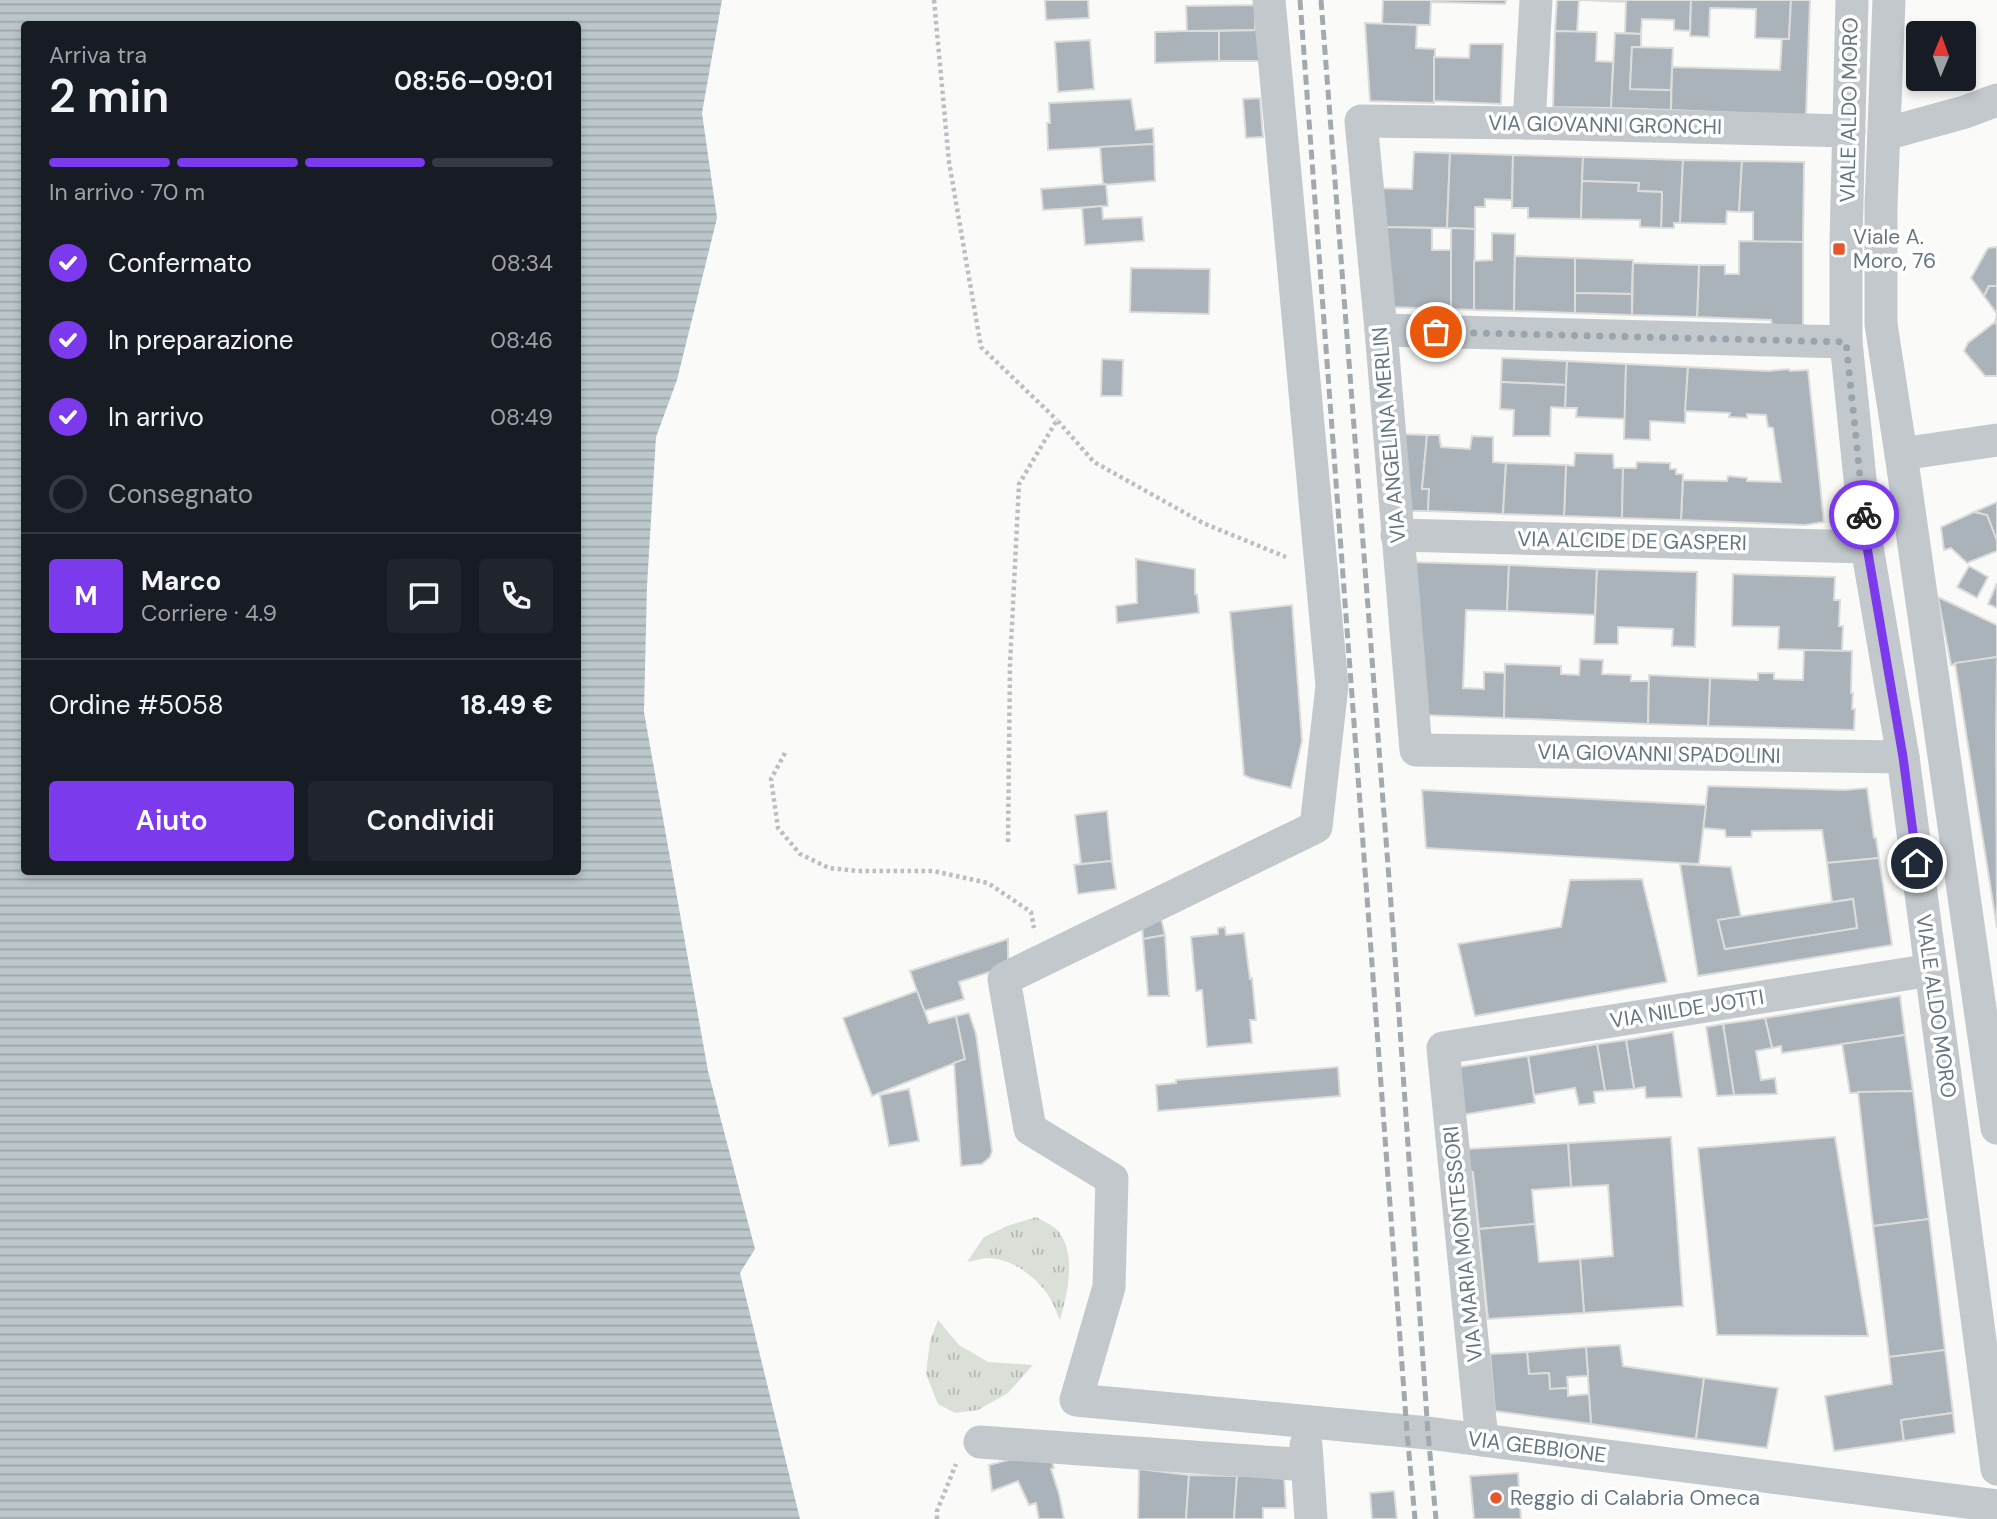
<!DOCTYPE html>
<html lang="it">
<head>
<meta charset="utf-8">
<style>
  :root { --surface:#171b24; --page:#20242c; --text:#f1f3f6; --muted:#9ea1a6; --line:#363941; --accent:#7c3aed }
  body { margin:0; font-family:"DM Sans",sans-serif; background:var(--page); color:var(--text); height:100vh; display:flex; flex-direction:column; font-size:26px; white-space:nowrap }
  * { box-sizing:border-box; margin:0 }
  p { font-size:23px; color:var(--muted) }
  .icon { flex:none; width:38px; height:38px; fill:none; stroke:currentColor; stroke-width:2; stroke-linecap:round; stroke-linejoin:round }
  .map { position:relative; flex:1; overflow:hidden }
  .drawer { position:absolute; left:21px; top:21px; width:560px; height:854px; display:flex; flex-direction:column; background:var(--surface); border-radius:7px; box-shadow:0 4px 10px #0003 }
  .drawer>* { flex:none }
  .needle { width:46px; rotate:1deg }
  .fabs { position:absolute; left:1906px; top:21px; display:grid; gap:14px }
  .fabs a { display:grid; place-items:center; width:70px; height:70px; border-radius:7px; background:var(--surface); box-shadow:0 4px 10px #0003; font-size:35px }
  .pin { position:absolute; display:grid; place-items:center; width:60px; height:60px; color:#fff; margin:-30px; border:4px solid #fff; border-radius:50%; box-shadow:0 2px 7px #0007 }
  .courier { position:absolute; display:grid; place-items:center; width:70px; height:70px; margin:-35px; border:5px solid #7c3aed; border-radius:50%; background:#fff; color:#222; box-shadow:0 2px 9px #0007 }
  .headline em { font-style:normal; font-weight:600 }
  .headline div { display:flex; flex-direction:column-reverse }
  .headline { display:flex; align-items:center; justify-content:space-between; height:119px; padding:0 28px }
  h1 { font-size:46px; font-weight:600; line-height:52px }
  .bar { display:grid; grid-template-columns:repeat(4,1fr); gap:10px 7px; align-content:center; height:84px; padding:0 28px }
  .bar i { height:9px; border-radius:5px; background:var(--line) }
  .bar .active { background:var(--accent) }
  .bar p { grid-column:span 4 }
  .line { display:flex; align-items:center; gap:18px; padding:0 28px; border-top:2px solid var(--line) }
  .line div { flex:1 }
  .round { display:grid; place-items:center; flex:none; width:74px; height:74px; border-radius:7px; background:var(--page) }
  ol { padding:0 28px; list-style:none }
  li { display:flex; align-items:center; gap:21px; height:77px }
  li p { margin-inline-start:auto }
  li .icon { padding:7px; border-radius:50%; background:var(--accent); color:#fff; stroke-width:4 }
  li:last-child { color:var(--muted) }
  li i { width:38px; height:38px; border:4px solid var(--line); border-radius:50% }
  .action { display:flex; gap:14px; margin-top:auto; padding:14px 28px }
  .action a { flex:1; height:80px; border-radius:7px; background:var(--accent); color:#fff; font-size:28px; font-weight:600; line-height:80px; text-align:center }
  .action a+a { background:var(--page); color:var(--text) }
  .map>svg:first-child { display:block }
</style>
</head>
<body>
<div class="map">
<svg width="1997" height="1519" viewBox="0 0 1997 1519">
  <defs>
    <pattern id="grass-tufts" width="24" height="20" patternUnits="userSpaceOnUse" patternTransform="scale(1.75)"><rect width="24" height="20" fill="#dadfd7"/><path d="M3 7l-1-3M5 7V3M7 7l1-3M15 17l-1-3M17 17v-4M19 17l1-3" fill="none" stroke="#b4b9b4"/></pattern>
    <pattern id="water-rules" width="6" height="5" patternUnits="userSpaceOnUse" patternTransform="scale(1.75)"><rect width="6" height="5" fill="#bbc7cb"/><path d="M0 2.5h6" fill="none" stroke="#9ca6aa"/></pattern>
  </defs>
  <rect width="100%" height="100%" fill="#fafaf8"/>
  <g fill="url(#grass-tufts)">
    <path d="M1036 1217C1043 1221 1055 1226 1059 1232 1077 1257 1067 1294 1060 1320 1056 1312 1053 1302 1048 1295 1035 1276 1011 1258 988 1258 981 1258 974 1261 967 1262L984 1237 1007 1226Z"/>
    <polygon points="938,1320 959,1345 988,1362 1033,1365 1008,1393 978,1410 955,1413 938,1404 926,1374 930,1341"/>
  </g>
  <path fill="url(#water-rules)" fill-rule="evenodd" d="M0 0H722L702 113 717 218 677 380 656 437 647 586 644 712 708 1071 755 1249 740 1273 800 1519H0ZM24 24H578V872H24Z"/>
  <g fill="#aab3b9" stroke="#dcdcda" stroke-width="2">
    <polygon points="1045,0 1088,0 1089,18 1046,20"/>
    <polygon points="1383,0 1506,0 1505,4 1431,2 1430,25 1382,24"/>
    <polygon points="1557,0 1626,0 1626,2 1579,0 1577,32 1555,31"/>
    <polygon points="1626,0 1691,0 1690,31 1674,30 1674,20 1642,19 1641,34 1625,33"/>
    <polygon points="1691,0 1791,0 1789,39 1755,38 1756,9 1710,8 1709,37 1690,36"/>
    <polygon points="1791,0 1810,0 1806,116 1671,110 1672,67 1780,70 1782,39 1789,39"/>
    <polygon points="1255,5 1255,30 1187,31 1186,6"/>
    <polygon points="1365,23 1417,25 1416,48 1435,49 1434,103 1370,101"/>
    <polygon points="1261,30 1262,61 1219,61 1219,31"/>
    <polygon points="1187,31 1219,31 1219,61 1155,63 1155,32"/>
    <polygon points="1555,31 1597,32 1596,61 1613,62 1611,108 1553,107"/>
    <polygon points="1615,33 1641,34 1641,47 1632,47 1630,89 1671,90 1671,110 1611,108"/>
    <polygon points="1090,40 1094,89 1058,92 1055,42"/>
    <polygon points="1470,44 1503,44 1501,104 1434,101 1434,57 1469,58"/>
    <polygon points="1632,47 1673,48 1671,90 1630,89"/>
    <polygon points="1260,98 1263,137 1246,138 1243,99"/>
    <polygon points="1131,99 1136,130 1153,128 1154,144 1048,150 1047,123 1050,123 1049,103"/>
    <polygon points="1154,144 1155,181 1103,185 1100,147"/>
    <polygon points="1414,152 1450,153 1447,228 1380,227 1377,188 1412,189"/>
    <polygon points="1450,153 1513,155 1512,200 1485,199 1485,207 1475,207 1475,229 1447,228"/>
    <polygon points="1513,155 1583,157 1581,219 1528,218 1528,208 1512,208"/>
    <polygon points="1583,157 1683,160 1680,223 1674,223 1674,228 1661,228 1662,192 1638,191 1639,183 1582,181"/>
    <polygon points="1683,160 1742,161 1739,212 1727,211 1726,224 1680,223"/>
    <polygon points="1742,161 1804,162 1803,242 1753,242 1753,212 1739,212"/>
    <polygon points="1582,181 1639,183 1638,191 1662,192 1661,228 1640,227 1640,220 1581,219"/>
    <polygon points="1106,184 1108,206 1043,210 1041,189"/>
    <polygon points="1102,206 1103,219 1142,217 1144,241 1085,245 1082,208"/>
    <polygon points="1380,227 1432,228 1432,250 1451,250 1451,309 1385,307"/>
    <polygon points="1451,228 1475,229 1474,310 1451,309"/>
    <polygon points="1492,233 1515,234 1514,311 1474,310 1474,261 1492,260"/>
    <polygon points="1739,241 1803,242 1803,327 1772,326 1771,320 1697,317 1699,265 1725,265 1725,274 1739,274"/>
    <polygon points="1997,247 1997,286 1989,286 1984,296 1971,278 1988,248"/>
    <polygon points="1515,256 1575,258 1575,313 1514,311"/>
    <polygon points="1575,258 1633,260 1632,294 1575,293"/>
    <polygon points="1633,263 1699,265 1697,317 1632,315"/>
    <polygon points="1131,268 1210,269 1209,314 1130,312"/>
    <polygon points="1989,286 1997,286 1997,325 1995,322 1997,314 1984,296"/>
    <polygon points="1575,293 1632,294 1632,315 1575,313"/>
    <polygon points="1995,322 1997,325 1997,376 1985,376 1964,351 1968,343"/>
    <polygon points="1502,358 1567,361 1566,385 1501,382"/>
    <polygon points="1102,359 1123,360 1122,396 1101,396"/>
    <polygon points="1567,361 1626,364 1625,419 1576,417 1577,408 1565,408"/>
    <polygon points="1626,364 1688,367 1685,423 1650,421 1650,440 1624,439"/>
    <polygon points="1688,367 1768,371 1789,369 1790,371 1808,370 1824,522 1805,525 1681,520 1683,480 1727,481 1728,476 1747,478 1747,481 1781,482 1773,428 1768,427 1766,415 1747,414 1747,418 1729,417 1730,413 1685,411"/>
    <polygon points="1501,382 1566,385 1565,408 1551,407 1550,436 1513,436 1514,410 1500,409"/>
    <polygon points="1399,434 1427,435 1422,489 1429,489 1428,511 1404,511"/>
    <polygon points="1427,435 1439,435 1441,447 1470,449 1472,436 1493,437 1493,462 1506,463 1503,514 1428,511 1429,489 1422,489"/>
    <polygon points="1575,453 1613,454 1614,468 1623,468 1622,518 1564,516 1566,465 1574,466"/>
    <polygon points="1637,462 1670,463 1670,469 1676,469 1676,474 1683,474 1681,520 1622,518 1623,468 1636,468"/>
    <polygon points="1506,463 1566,465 1564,516 1503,514"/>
    <polygon points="1997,502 1997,541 1987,515 1974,512"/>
    <polygon points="1974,512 1987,515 1997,541 1997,551 1967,563 1951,548 1944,550 1941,527"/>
    <polygon points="1136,559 1195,569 1195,594 1197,594 1199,613 1117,623 1116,606 1137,603"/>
    <polygon points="1409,562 1509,565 1507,611 1466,610 1463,688 1484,689 1484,672 1505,673 1504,718 1423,715"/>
    <polygon points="1509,565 1597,569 1595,615 1507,611"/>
    <polygon points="1969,566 1988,577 1977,598 1957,587"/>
    <polygon points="1597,569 1697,572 1695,647 1672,646 1673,629 1618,627 1618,644 1594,644"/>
    <polygon points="1733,574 1835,577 1834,600 1840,600 1839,626 1843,626 1842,651 1778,649 1779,627 1732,626"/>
    <polygon points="1997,583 1997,608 1988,604"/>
    <polygon points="1938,597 1997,625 1997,657 1951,665"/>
    <polygon points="1292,605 1302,741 1291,788 1250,778 1244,775 1230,612"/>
    <polygon points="1804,650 1852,651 1851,693 1853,693 1852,709 1855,709 1854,730 1708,726 1710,678 1758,680 1758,673 1774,673 1774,679 1803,680"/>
    <polygon points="1997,657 1996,731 1997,928 1955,663"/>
    <polygon points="1580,659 1603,660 1602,674 1631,675 1631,681 1649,681 1648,724 1504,718 1505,664 1561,666 1561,674 1579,675"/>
    <polygon points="1649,675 1710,678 1708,726 1648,724"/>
    <polygon points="1708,786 1845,790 1867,788 1874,838 1876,838 1879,858 1827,863 1822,830 1752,831 1751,837 1726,837 1725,830 1703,828"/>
    <polygon points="1422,790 1706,805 1699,864 1426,848"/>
    <polygon points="1107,811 1112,861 1081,864 1075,815"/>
    <polygon points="1879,858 1892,945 1698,976 1680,864 1731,867 1741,917 1718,920 1725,949 1857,928 1853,899 1832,902 1827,863"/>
    <polygon points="1112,861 1116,889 1078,894 1074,865"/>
    <polygon points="1642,879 1667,982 1475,1016 1458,944 1561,927 1570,880"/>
    <polygon points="1853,899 1857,928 1725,949 1718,920"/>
    <polygon points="1160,914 1165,935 1143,939 1142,923"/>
    <polygon points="1225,927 1226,935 1244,933 1250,979 1252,978 1256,1020 1250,1020 1252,1043 1207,1047 1202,990 1196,991 1191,937 1218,934 1218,928"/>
    <polygon points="1165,935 1169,996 1148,996 1143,939"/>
    <polygon points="1008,939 1008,966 959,982 964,999 924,1011 910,971"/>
    <polygon points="917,991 929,1023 956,1016 965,1059 872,1096 843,1018"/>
    <polygon points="1900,996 1905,1035 1782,1053 1781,1046 1772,1048 1765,1018"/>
    <polygon points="969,1013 976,1034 992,1151 990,1157 982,1164 961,1166 954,1063 965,1059 956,1016"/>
    <polygon points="1765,1018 1772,1048 1756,1051 1761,1080 1775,1078 1777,1094 1734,1095 1723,1024"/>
    <polygon points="1723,1024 1734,1095 1717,1096 1706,1027"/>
    <polygon points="1673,1032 1682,1097 1646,1098 1645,1087 1634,1089 1626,1040"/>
    <polygon points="1905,1035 1913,1091 1850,1093 1842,1044"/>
    <polygon points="1626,1040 1634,1089 1605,1091 1597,1044"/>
    <polygon points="1597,1044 1605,1091 1594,1092 1595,1103 1579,1105 1575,1088 1534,1095 1528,1056"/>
    <polygon points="1528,1056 1535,1103 1461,1115 1453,1068"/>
    <polygon points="1338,1067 1340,1096 1158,1111 1156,1085 1176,1083 1176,1080"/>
    <polygon points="909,1089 919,1141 889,1146 880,1095"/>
    <polygon points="1913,1091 1929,1219 1873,1226 1858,1092"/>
    <polygon points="1671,1137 1683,1306 1584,1313 1580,1259 1613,1256 1608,1185 1571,1187 1568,1143"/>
    <polygon points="1835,1137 1868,1336 1717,1335 1698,1148"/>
    <polygon points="1568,1143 1571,1187 1532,1190 1535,1224 1479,1229 1473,1172 1469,1172 1468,1149"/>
    <polygon points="1929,1219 1945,1350 1889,1357 1873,1226"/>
    <polygon points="1535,1224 1539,1262 1580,1259 1584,1313 1488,1319 1479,1229"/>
    <polygon points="1620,1345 1623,1366 1704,1378 1696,1439 1591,1424 1586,1347"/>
    <polygon points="1586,1347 1588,1376 1567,1377 1568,1388 1550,1389 1549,1373 1529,1374 1527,1352"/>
    <polygon points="1945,1350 1953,1413 1901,1420 1904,1441 1834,1451 1825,1396 1892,1384 1889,1357"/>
    <polygon points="1527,1352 1529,1374 1549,1373 1550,1389 1568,1388 1568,1396 1589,1394 1591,1424 1495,1411 1490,1354"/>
    <polygon points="1704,1378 1778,1388 1767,1448 1696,1439"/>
    <polygon points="1953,1413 1955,1433 1904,1441 1901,1420"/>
    <polygon points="1028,1455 1051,1458 1054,1468 1051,1469 1059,1494 1064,1519 1039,1519 1036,1503 1029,1505 1018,1481 992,1491 989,1465"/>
    <polygon points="1139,1469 1189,1475 1186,1519 1138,1519"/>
    <polygon points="1518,1473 1521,1519 1474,1519 1470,1476"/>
    <polygon points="1189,1475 1237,1476 1234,1519 1186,1519"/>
    <polygon points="1237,1476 1284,1476 1286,1508 1263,1508 1263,1519 1234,1519"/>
    <polygon points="1394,1491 1397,1519 1372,1519 1370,1493"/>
  </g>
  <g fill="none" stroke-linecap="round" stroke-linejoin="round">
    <g stroke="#bbbfc2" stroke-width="4.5" stroke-dasharray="3.5 3.5" stroke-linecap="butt">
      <polyline points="934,0 949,162 981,347 1057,420"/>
      <polyline points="785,753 771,779 778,828 800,854 829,868 858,871 933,871 988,883 1031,912 1034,928"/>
      <polyline points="1008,842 1010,665 1019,484 1057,420 1094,462 1203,523 1286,557"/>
      <polyline points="937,1519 937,1511 956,1464"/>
    </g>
    <g stroke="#c3c8cc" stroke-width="33">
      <polyline points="1269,0 1332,686 1316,827 1004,979 1030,1129 1112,1179 1109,1287 1076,1400 1428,1433 1997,1506"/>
      <polyline points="1852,0 1846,243 1846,342 1867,547 1903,757 1997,1469"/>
      <polyline points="1889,0 1881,205 1881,324 1901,454 1997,1128"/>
      <polyline points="1529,123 1536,0"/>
      <polyline points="1849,131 1529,123 1361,121 1381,330 1416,750 1903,757"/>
      <polyline points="1885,134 1965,112 1997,100"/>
      <polyline points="1381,330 1846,342"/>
      <polyline points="1901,454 1997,440"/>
      <polyline points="1397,535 1867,547"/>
      <polyline points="1482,1440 1443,1048 1931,970"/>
      <polyline points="980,1442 1307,1465"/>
      <polyline points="1306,1445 1311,1519"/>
    </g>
    <g stroke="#a2aab0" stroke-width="5" stroke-dasharray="10 5" stroke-linecap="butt">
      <polyline points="1300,0 1407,1432 1415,1519"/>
      <polyline points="1321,0 1394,943 1428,1433 1436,1519"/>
    </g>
  </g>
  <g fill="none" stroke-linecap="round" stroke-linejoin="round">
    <polyline stroke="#99a4ac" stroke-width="7" stroke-dasharray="0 12.6" points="1436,332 1846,342 1864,515"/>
    <polyline stroke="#7c3aed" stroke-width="9" points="1864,515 1867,547 1903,757 1917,863"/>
  </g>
  <g fill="#e4572e" stroke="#fff" stroke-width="2.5">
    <rect x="1832" y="242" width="14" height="14" rx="3.5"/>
    <circle cx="1496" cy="1498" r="7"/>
  </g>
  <g text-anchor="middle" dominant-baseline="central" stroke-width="7" stroke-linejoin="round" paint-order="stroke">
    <g font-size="21" fill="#657683" stroke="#fff">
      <text transform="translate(1849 110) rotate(-89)">VIALE ALDO MORO</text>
      <text transform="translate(1605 125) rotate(1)">VIA GIOVANNI GRONCHI</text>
      <text transform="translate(1389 435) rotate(-95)">VIA ANGELINA MERLIN</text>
      <text transform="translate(1632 541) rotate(1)">VIA ALCIDE DE GASPERI</text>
      <text transform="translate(1659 754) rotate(1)">VIA GIOVANNI SPADOLINI</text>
      <text transform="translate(1936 1006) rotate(82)">VIALE ALDO MORO</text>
      <text transform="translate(1687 1009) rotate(-9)">VIA NILDE JOTTI</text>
      <text transform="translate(1463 1244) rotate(-96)">VIA MARIA MONTESSORI</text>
      <text transform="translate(1537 1447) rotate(7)">VIA GEBBIONE</text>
    </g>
    <g font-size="21" fill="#657683" stroke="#fff" text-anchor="start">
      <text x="1853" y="237">Viale A.<tspan x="1853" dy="24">Moro, 76</tspan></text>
      <text x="1510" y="1498">Reggio di Calabria Omeca</text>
    </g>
  </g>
</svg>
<div class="fabs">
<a><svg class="needle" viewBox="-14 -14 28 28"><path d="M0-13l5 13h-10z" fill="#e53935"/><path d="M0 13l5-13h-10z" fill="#9ea1a6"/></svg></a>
</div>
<div class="pin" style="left:1436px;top:332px;background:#ea580c"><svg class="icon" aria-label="bag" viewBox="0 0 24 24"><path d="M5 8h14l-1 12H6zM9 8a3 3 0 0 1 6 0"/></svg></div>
<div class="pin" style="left:1917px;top:863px;background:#1f2937"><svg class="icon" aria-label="home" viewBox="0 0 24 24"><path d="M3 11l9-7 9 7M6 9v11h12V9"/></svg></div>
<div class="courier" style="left:1864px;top:515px"><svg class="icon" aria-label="bike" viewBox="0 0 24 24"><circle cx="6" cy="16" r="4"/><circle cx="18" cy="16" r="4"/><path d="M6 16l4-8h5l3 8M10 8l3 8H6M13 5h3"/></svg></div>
<section class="drawer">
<div class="headline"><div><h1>2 min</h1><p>Arriva tra</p></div><em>08:56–09:01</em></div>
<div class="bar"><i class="active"></i><i class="active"></i><i class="active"></i><i></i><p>In arrivo · 70 m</p></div>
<ol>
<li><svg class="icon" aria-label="check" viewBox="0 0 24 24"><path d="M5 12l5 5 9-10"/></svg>Confermato<p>08:34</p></li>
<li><svg class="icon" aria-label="check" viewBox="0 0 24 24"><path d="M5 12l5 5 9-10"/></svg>In preparazione<p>08:46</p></li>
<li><svg class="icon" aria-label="check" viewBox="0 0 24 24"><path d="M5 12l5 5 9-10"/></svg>In arrivo<p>08:49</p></li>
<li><i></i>Consegnato</li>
</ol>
<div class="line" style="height:126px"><b class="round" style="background:var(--accent);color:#fff">M</b><div><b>Marco</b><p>Corriere · 4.9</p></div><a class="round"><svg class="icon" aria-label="chat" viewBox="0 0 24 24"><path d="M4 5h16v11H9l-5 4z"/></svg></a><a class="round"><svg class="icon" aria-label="phone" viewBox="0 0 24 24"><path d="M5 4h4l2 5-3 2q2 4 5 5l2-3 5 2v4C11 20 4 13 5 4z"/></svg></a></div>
<div class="line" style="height:91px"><div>Ordine #5058</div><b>18.49 €</b></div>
<div class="action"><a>Aiuto</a><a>Condividi</a></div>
</section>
</div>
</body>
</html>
